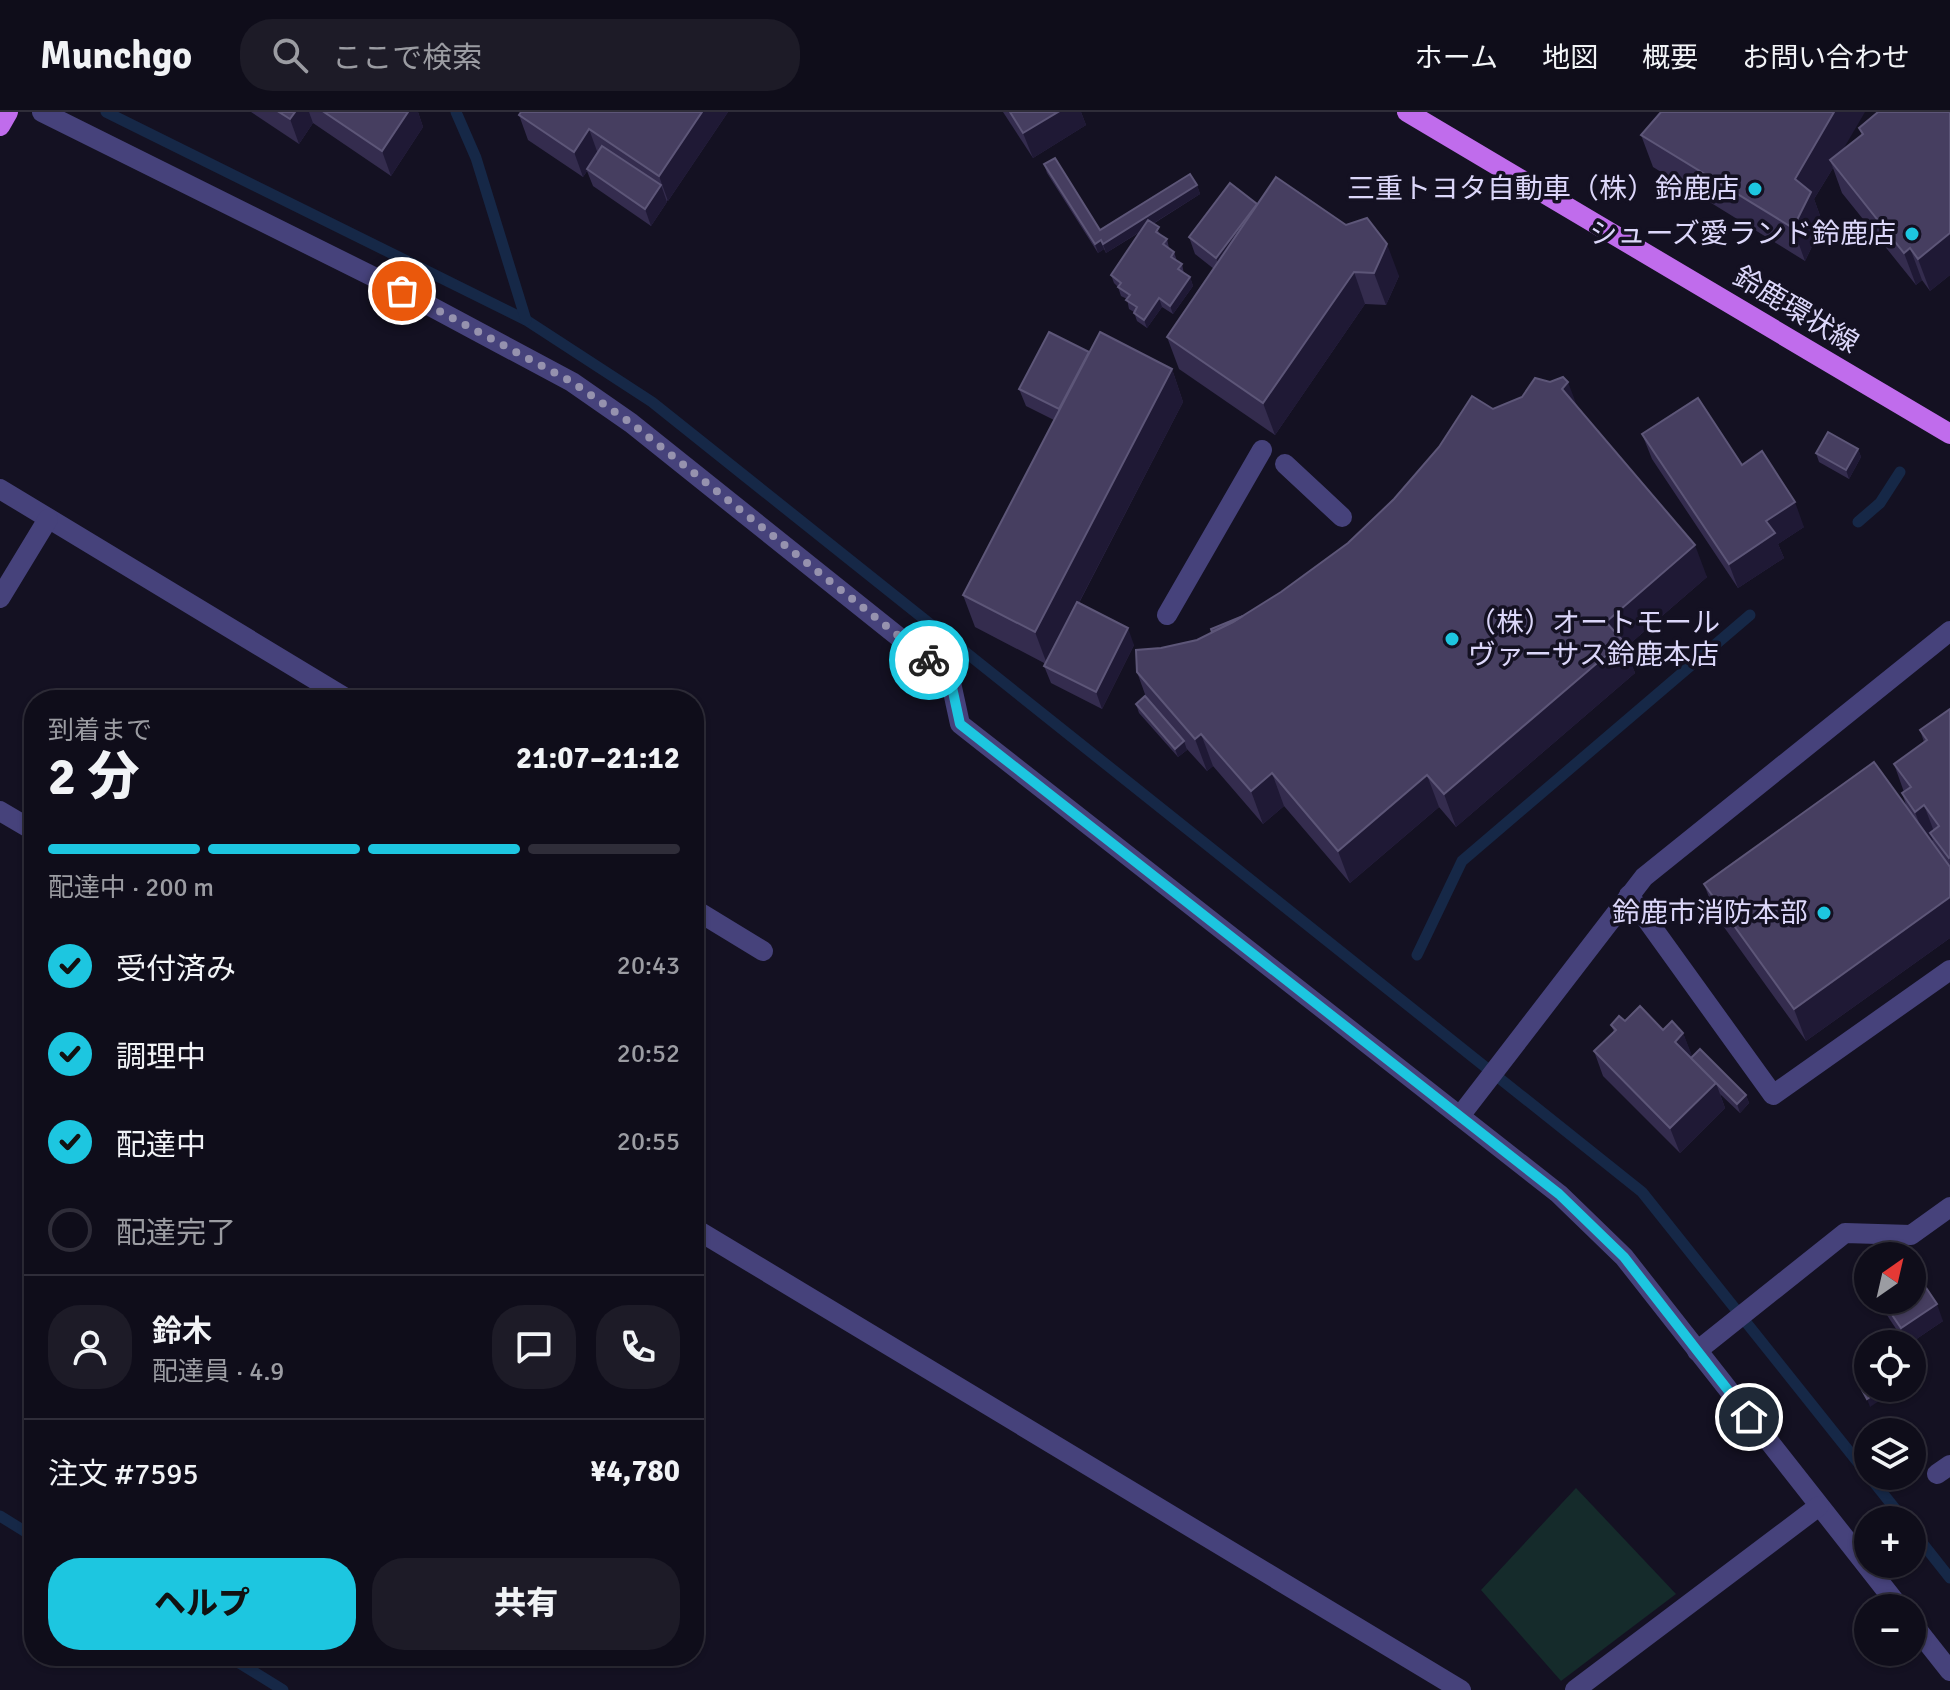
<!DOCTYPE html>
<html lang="ja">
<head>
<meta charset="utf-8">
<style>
  :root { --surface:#0f0d1a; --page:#1d1b27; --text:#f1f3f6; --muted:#9b9ca2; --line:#2f2d39; --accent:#1dc6e0 }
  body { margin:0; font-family:Signika,"Noto Sans JP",sans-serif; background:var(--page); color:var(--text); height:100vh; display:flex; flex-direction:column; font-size:30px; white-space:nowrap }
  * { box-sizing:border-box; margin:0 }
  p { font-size:26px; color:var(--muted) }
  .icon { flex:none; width:44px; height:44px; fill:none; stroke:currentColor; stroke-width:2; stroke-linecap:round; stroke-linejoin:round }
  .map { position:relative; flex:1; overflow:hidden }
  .side { position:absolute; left:24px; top:578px; width:680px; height:976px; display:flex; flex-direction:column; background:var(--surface); border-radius:32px; box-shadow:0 2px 6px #0004,0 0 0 2px var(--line) }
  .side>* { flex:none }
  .needle { width:52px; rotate:34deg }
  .fabs { position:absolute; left:1854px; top:1130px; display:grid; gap:16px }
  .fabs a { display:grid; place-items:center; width:72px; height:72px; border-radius:50%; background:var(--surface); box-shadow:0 2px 6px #0004,0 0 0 2px var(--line); font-size:40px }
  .pin { position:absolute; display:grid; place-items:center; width:68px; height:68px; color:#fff; margin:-34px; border:4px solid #fff; border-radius:50%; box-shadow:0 2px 8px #0007 }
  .courier { position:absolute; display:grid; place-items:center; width:80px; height:80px; margin:-40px; border:6px solid #1dc6e0; border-radius:50%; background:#fff; color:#222; box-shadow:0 2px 10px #0007 }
  .headline em { font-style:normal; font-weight:800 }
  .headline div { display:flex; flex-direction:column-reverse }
  .headline { display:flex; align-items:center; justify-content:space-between; height:136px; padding:0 24px }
  h1 { font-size:52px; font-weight:800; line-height:60px }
  .bar { display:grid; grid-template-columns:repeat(4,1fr); gap:12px 8px; align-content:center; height:96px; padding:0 24px }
  .bar i { height:10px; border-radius:6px; background:var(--line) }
  .bar .current { background:var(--accent) }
  .bar p { grid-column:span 4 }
  .line { display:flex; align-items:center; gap:20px; padding:0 24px; border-top:2px solid var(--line) }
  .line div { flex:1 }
  .round { display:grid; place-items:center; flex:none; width:84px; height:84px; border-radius:32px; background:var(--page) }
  ol { padding:0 24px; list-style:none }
  li { display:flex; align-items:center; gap:24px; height:88px }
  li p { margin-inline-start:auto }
  li .icon { padding:8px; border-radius:50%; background:var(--accent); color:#111; stroke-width:4 }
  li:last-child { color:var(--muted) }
  li i { width:44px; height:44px; border:4px solid var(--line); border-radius:50% }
  .action { display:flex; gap:16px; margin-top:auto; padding:16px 24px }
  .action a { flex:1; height:92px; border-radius:32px; background:var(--accent); color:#111; font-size:32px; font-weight:800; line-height:92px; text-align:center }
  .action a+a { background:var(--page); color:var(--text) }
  header { display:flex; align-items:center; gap:48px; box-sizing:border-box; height:112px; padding:0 40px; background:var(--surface); border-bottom:2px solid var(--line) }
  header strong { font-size:38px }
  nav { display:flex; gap:44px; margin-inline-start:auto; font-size:28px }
  .search { width:560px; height:72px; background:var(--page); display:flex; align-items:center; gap:20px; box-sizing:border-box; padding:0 28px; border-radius:32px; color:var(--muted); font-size:30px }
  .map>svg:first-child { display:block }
</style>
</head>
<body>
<header>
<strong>Munchgo</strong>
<div class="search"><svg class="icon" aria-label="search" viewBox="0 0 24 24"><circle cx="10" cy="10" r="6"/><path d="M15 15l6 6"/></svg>ここで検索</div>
<nav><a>ホーム</a><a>地図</a><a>概要</a><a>お問い合わせ</a></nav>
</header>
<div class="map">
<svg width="1950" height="1578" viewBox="0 0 1950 1578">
  <rect width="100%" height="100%" fill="#141122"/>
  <polygon fill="#152b2b" points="1576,1376 1676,1482 1561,1569 1481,1478"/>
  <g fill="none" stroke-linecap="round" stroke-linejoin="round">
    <g stroke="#162847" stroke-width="11">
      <polyline points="106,0 526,208 652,290 1642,1080 1868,1363"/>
      <polyline points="456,0 476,46 526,208"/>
      <polyline points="1858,410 1880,391 1900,360"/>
      <polyline points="1417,843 1462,749 1750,503"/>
      <polyline points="1869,1364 1904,1408"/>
      <polyline points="0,1404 34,1425"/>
      <polyline points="1912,1418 1950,1466"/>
      <polyline points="228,1544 283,1578"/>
    </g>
    <g stroke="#46427b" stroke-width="20">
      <polyline points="42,0 402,179 572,270 631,311 950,566 960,612 1559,1082 1624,1145 1900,1496"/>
      <polyline points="1285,352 1342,405"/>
      <polyline points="0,377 349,588"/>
      <polyline points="0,486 48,407"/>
      <polyline points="1167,503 1262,338"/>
      <polyline points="0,699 34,719"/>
      <polyline points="1629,783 1773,983 1950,858"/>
      <polyline points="694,797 763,839"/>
      <polyline points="1460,1004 1644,765 1950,519"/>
      <polyline points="694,1116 1461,1578"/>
      <polyline points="1697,1239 1845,1121 1911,1123 1950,1095"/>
      <polyline points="1937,1362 1950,1353"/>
      <polyline points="1912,1511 1950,1559"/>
      <polyline points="1575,1578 1819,1394"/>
    </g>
    <g stroke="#c06cec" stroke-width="20">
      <polyline points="1407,0 1950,322"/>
      <polyline points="0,14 8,0"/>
    </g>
  </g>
  <g fill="#342c4e">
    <polygon points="251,0 418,0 423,15 391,64 313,11 299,32"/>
    <polygon points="728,0 668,89 667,88 667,90 651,114 593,74 587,59 583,65 528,28 519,3"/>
    <polygon points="1003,0 1081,0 1086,13 1033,46"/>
    <polygon points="1950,0 1950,163 1930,179 1922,168 1916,173 1842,81 1833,56 1814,87 1823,112 1805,149 1653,55 1641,23 1843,38 1862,23 1859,16"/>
    <polygon points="1044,52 1100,118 1197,73 1200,82 1153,112 1162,124 1167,127 1169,136 1174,140 1177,149 1182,152 1184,162 1190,165 1193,174 1173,202 1162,195 1147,216 1137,209 1134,200 1129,197 1127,187 1121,184 1118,175 1114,171 1111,163 1140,120 1106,141 1104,137 1098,141 1047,61"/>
    <polygon points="1257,92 1399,164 1386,193 1365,192 1275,323 1179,257 1167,225 1214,157 1195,142 1189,125"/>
    <polygon points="1089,240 1172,257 1183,290 1079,491 1134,533 1102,597 1051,571 1044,554 1046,552 975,515 963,483 1054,308 1026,294 1019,277"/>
    <polygon points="1578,296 1707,465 1625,536 1635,561 1456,715 1439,695 1350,771 1284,694 1263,712 1213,654 1207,659 1186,636 1187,638 1178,645 1139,601 1136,592 1146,585 1137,560 1161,536 1197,528 1243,504 1281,480 1348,431 1493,297"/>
    <polygon points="1642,322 1804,415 1778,432 1784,446 1738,476 1652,347"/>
    <polygon points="1858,337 1861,345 1849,367 1819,350 1816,341"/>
    <polygon points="1950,597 1950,826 1806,929 1716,804 1704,772 1907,696 1902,681 1904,680 1894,652 1924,630 1920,618"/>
    <polygon points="1625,909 1683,921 1692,945 1746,983 1749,991 1740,1001 1720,982 1725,996 1680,1041 1603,964 1594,939 1614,920 1611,913"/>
    <polygon points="1877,1188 1912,1188 1943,1209 1909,1232 1906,1232"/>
  </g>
  <g fill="#1f1935">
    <polygon points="295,0 309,0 313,11 299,32 290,7"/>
    <polygon points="408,0 418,0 423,15 391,64 382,39"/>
    <polygon points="702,0 728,0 668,89 659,64"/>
    <polygon points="1058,0 1081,0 1086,13 1033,46 1023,21"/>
    <polygon points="1834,0 1865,0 1834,53 1830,48 1833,56 1814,87 1823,112 1805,149 1793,116 1795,67"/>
    <polygon points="589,17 598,42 583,65 574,40"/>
    <polygon points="661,73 667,90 651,114 645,97"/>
    <polygon points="1197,73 1200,82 1106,141 1103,132"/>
    <polygon points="1257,92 1222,163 1216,146"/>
    <polygon points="1950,121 1950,163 1930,179 1918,147"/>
    <polygon points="1101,128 1104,137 1098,141 1095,132"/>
    <polygon points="1387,132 1399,164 1386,193 1374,161"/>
    <polygon points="1910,136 1922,168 1916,173 1904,141"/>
    <polygon points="1354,160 1365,192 1275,323 1263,291"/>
    <polygon points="1190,165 1193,174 1173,202 1170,194"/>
    <polygon points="1159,186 1162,195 1147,216 1144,208"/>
    <polygon points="1172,257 1183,290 1047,552 1035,520"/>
    <polygon points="1568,270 1580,302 1562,277"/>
    <polygon points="1858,337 1861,345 1849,367 1846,358"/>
    <polygon points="1795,390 1804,415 1778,432 1784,446 1738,476 1729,452 1766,409"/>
    <polygon points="1695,433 1707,465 1625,536 1635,561 1456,715 1444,682 1606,510"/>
    <polygon points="1128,516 1134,533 1102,597 1096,580"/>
    <polygon points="1201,622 1213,654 1207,659 1195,627"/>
    <polygon points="1184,629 1187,638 1178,645 1175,637"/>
    <polygon points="1272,661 1284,694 1263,712 1251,679"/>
    <polygon points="1427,663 1439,695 1350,771 1338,739"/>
    <polygon points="1924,693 1936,725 1930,721 1933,728 1927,732 1915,700"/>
    <polygon points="1950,785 1950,826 1806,929 1794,897"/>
    <polygon points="1683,921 1693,946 1684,955 1675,930"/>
    <polygon points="1716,971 1725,996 1680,1041 1670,1016"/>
    <polygon points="1746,983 1749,991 1740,1001 1737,992"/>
    <polygon points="1937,1192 1943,1209 1909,1232 1906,1232 1901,1216"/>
    <polygon points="1879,1279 1882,1287 1870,1295 1867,1287"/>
  </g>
  <g fill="#463e60" stroke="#5d5678" stroke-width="2">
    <polygon points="279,0 295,0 290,7"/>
    <polygon points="324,0 408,0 382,39"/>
    <polygon points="521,0 702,0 659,64 589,17 574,40 519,3"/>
    <polygon points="1010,0 1058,0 1023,21"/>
    <polygon points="1661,0 1834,0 1795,67 1811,80 1793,116 1641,23"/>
    <polygon points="1878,0 1950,0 1950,121 1918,147 1910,136 1904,141 1830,48 1863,22 1859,16"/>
    <polygon points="602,34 661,73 645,97 587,57"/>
    <polygon points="1055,46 1100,118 1190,62 1197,73 1103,132 1101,128 1095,132 1044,52"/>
    <polygon points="1276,65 1346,113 1367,106 1387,132 1374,161 1354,160 1263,291 1167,225"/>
    <polygon points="1230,71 1257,92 1216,146 1189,125"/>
    <polygon points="1148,108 1159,115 1156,120 1167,127 1163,132 1174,140 1171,145 1182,152 1178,157 1190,165 1170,194 1159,186 1144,208 1134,201 1137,195 1126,188 1130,183 1118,175 1121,171 1111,163"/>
    <polygon points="1049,220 1089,240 1059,297 1019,277"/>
    <polygon points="1100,220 1172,257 1035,520 963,483"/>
    <polygon points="1563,265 1568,270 1562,277 1695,433 1606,510 1623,529 1444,682 1427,663 1338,739 1272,661 1251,679 1201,622 1195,627 1137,560 1136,538 1161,536 1197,528 1233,510 1281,480 1348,431 1394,387 1439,335 1472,284 1493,297 1522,285 1535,266 1550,270"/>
    <polygon points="1698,286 1742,353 1762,339 1795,390 1766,409 1775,421 1729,452 1642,322"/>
    <polygon points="1828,320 1858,337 1846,358 1816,341"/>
    <polygon points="1077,490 1128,516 1096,580 1044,554"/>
    <polygon points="1243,504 1233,510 1212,520 1211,517"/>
    <polygon points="1145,584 1184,629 1175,637 1136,592"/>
    <polygon points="1950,597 1950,745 1949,746 1930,721 1939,714 1924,693 1915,700 1902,681 1911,675 1894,652 1927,628 1920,618"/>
    <polygon points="1874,650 1950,755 1950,785 1794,897 1704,772"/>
    <polygon points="1640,894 1663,918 1672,909 1683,921 1675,930 1716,971 1670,1016 1594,939 1616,918 1611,913 1619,904 1625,909"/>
    <polygon points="1700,937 1746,983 1737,992 1691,946"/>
    <polygon points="1912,1155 1937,1192 1901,1216 1882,1188 1912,1188"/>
    <polygon points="1868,1274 1868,1276 1877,1276 1879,1279 1867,1287 1862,1278"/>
  </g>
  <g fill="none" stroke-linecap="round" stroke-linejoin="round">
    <polyline stroke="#9692ae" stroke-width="8" stroke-dasharray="0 14.4" points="402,179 572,270 631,311 929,548"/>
    <polyline stroke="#1dc6e0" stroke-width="10" points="929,548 950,566 960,612 1559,1082 1624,1145 1749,1305"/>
  </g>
  <g fill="#1dc6e0" stroke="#141122" stroke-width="3">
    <circle cx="1755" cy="77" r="8"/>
    <circle cx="1912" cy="122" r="8"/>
    <circle cx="1452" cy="527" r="8"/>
    <circle cx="1824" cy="801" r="8"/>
  </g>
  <g text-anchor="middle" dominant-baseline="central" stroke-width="7" stroke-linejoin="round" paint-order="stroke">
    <g font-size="28" fill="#dcd7fa" stroke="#141122" text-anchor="end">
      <text x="1739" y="77">三重トヨタ自動車（株）鈴鹿店</text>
      <text x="1896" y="122">シューズ愛ランド鈴鹿店</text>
      <text x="1468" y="511" text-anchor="start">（株）オートモール<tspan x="1468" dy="32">ヴァーサス鈴鹿本店</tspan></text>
      <text x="1808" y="801">鈴鹿市消防本部</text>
    </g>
    <g font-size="28" fill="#dcd7fa" stroke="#141122">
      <text transform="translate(1796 198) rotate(31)">鈴鹿環状線</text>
    </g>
  </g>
</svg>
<div class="fabs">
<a><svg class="needle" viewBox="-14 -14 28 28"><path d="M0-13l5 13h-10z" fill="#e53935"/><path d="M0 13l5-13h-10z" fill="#9b9ca2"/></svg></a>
<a><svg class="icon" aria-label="locate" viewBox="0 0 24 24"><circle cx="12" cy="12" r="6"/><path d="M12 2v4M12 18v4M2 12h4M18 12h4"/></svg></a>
<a><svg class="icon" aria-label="layers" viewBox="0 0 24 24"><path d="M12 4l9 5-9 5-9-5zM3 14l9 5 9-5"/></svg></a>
<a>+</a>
<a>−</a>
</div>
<div class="pin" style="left:402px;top:179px;background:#ea580c"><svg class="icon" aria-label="bag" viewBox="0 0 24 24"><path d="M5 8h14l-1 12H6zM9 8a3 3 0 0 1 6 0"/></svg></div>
<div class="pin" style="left:1749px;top:1305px;background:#1f2937"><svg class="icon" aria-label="home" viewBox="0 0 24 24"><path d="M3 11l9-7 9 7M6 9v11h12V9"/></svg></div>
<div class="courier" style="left:929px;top:548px"><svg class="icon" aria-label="bike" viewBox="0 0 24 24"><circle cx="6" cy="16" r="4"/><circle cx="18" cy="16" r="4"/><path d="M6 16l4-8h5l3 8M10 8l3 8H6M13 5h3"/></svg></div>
<section class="side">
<div class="headline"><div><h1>2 分</h1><p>到着まで</p></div><em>21:07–21:12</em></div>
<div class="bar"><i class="current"></i><i class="current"></i><i class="current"></i><i></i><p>配達中 · 200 m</p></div>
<ol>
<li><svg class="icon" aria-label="check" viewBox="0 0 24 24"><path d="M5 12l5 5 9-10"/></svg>受付済み<p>20:43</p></li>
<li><svg class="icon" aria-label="check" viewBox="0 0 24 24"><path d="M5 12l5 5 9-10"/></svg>調理中<p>20:52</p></li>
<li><svg class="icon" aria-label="check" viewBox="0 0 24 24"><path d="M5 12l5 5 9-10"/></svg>配達中<p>20:55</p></li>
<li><i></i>配達完了</li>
</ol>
<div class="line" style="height:144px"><a class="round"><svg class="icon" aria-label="person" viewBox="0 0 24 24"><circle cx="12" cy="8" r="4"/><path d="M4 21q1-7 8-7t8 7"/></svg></a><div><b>鈴木</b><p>配達員 · 4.9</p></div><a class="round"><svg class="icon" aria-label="chat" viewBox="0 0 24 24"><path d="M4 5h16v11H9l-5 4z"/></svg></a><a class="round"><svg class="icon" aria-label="phone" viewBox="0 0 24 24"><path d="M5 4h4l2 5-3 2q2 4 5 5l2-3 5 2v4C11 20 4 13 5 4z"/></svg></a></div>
<div class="line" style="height:104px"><div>注文 #7595</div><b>¥4,780</b></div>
<div class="action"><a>ヘルプ</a><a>共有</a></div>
</section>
</div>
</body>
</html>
